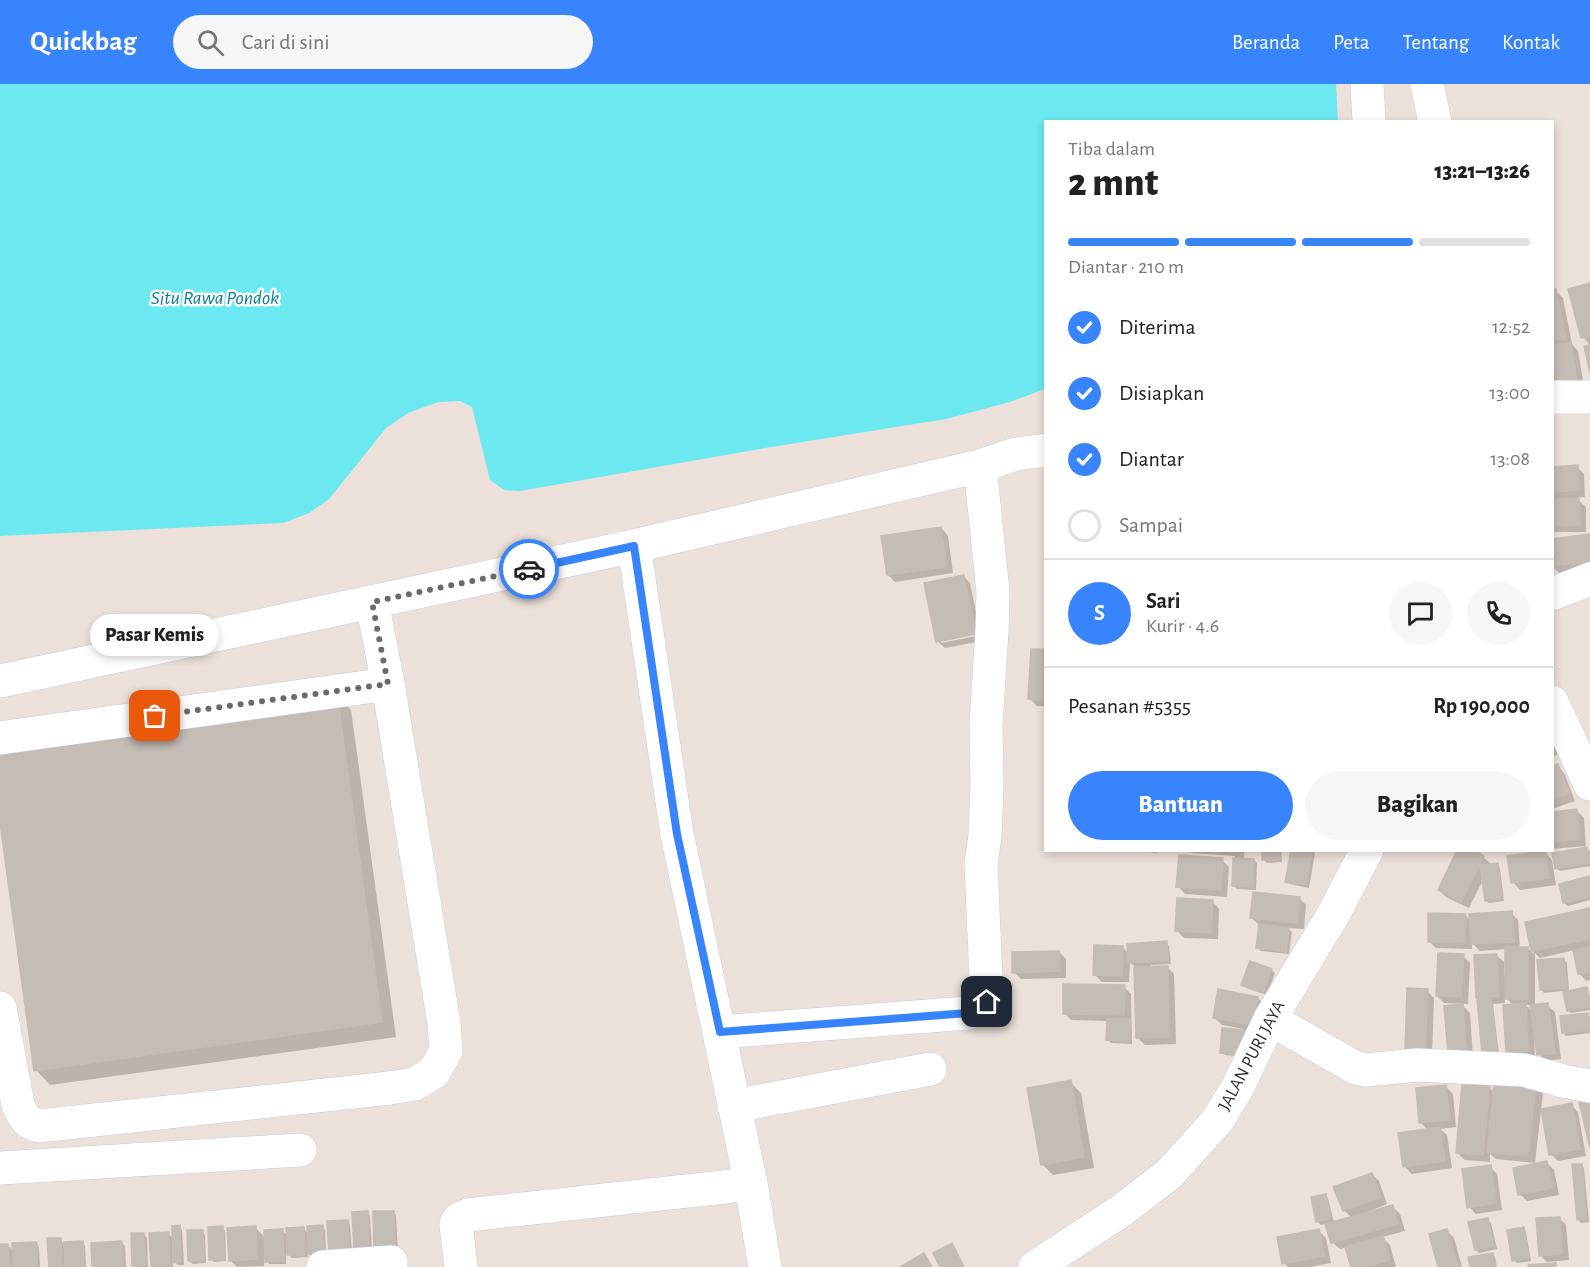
<!DOCTYPE html>
<html lang="id">
<head>
<meta charset="utf-8">
<style>
  :root { --surface:#fff; --page:#f6f6f6; --text:#222; --muted:#767676; --line:#e0e0e0; --accent:#3784fc }
  body { margin:0; font-family:"Alegreya Sans",sans-serif; background:var(--page); color:var(--text); height:100vh; display:flex; flex-direction:column; font-size:22px; white-space:nowrap }
  * { box-sizing:border-box; margin:0 }
  p { font-size:20px; color:var(--muted) }
  .icon { flex:none; width:33px; height:33px; fill:none; stroke:currentColor; stroke-width:2; stroke-linecap:round; stroke-linejoin:round }
  .map { position:relative; flex:1; overflow:hidden }
  .drawer { position:absolute; left:1044px; top:36px; width:510px; height:732px; display:flex; flex-direction:column; background:var(--surface); border-radius:0px; box-shadow:0 3px 9px #0003 }
  .drawer>* { flex:none }
  .pin { position:absolute; display:grid; place-items:center; width:51px; height:51px; color:#fff; margin:-26px; border-radius:12px; box-shadow:0 3px 9px #0006 }
  .courier { position:absolute; display:grid; place-items:center; width:60px; height:60px; margin:-30px; border:4px solid #3784fc; border-radius:50%; background:#fff; color:#222; box-shadow:0 2px 8px #0007 }
  .bubble { position:absolute; height:42px; border-radius:21px; background:var(--surface); box-shadow:0 3px 9px #0003; font-size:20px; font-weight:800; line-height:42px; text-align:center }
  .head em { font-style:normal; font-weight:800 }
  .head div { display:flex; flex-direction:column-reverse }
  .head { display:flex; align-items:center; justify-content:space-between; height:102px; padding:0 24px }
  h1 { font-size:39px; font-weight:800; line-height:45px }
  .bar { display:grid; grid-template-columns:repeat(4,1fr); gap:9px 6px; align-content:center; height:72px; padding:0 24px }
  .bar i { height:8px; border-radius:4px; background:var(--line) }
  .bar .active { background:var(--accent) }
  .bar p { grid-column:span 4 }
  .line { display:flex; align-items:center; gap:15px; padding:0 24px; border-top:2px solid var(--line) }
  .line div { flex:1 }
  .round { display:grid; place-items:center; flex:none; width:63px; height:63px; border-radius:32px; background:var(--page) }
  ol { padding:0 24px; list-style:none }
  li { display:flex; align-items:center; gap:18px; height:66px }
  li p { margin-inline-start:auto }
  li .icon { padding:6px; border-radius:50%; background:var(--accent); color:#fff; stroke-width:4 }
  li:last-child { color:var(--muted) }
  li i { width:33px; height:33px; border:3px solid var(--line); border-radius:50% }
  .cta { display:flex; gap:12px; margin-top:auto; padding:12px 24px }
  .cta a { flex:1; height:69px; border-radius:36px; background:var(--accent); color:#fff; font-size:24px; font-weight:800; line-height:69px; text-align:center }
  .cta a+a { background:var(--page); color:var(--text) }
  header { display:flex; align-items:center; gap:36px; box-sizing:border-box; height:84px; padding:0 30px; background:var(--accent); color:#fff }
  header strong { font-size:28px }
  nav { display:flex; gap:33px; margin-inline-start:auto; font-size:21px }
  .search { width:420px; height:54px; background:var(--page); display:flex; align-items:center; gap:15px; box-sizing:border-box; padding:0 21px; border-radius:33px; color:var(--muted); font-size:22px }
  .map>svg:first-child { display:block }
</style>
</head>
<body>
<header>
<strong>Quickbag</strong>
<div class="search"><svg class="icon" aria-label="search" viewBox="0 0 24 24"><circle cx="10" cy="10" r="6"/><path d="M15 15l6 6"/></svg>Cari di sini</div>
<nav><a>Beranda</a><a>Peta</a><a>Tentang</a><a>Kontak</a></nav>
</header>
<div class="map">
<svg width="1590" height="1183" viewBox="0 0 1590 1183">
  <rect width="100%" height="100%" fill="#ebe0da"/>
  <polygon fill="#6be8f0" points="0,0 1336,0 1338,37 1046,38 1045,305 1010,318 946,335 771,363 520,407 504,406 490,396 472,323 460,317 438,318 408,329 386,344 329,415 309,429 283,439 0,452"/>
  <g fill="#0003" fill-rule="evenodd">
    <polygon points="1590,200 1590,261 1583,253"/>
    <polygon points="1556,207 1563,214 1572,260 1578,267 1584,302 1552,307 1552,208"/>
    <polygon points="1577,383 1584,390 1585,413 1576,414 1586,423 1586,448 1552,448 1552,384"/>
    <polygon points="941,444 948,452 953,489 895,498 888,491"/>
    <polygon points="1590,452 1590,485 1559,489 1552,482 1552,457"/>
    <polygon points="963,492 970,499 980,548 941,555 941,559 981,551 982,557 945,564 937,557"/>
    <polygon points="1046,567 1046,622 1037,622 1030,615"/>
    <polygon points="336,611 351,626 396,953 50,1001 36,986 0,728"/>
    <polygon points="1552,650 1561,669 1552,673"/>
    <polygon points="1557,681 1564,689 1575,717 1552,725 1552,683"/>
    <polygon points="1577,727 1584,734 1586,764 1590,767 1590,782 1560,787 1556,784 1586,764 1586,762 1552,765 1552,729"/>
    <polygon points="1129,766 1157,766 1157,769"/>
    <polygon points="1189,766 1244,766 1244,776 1254,776 1257,779 1256,806 1237,805 1234,802 1235,772 1192,769"/>
    <polygon points="1263,766 1281,766 1282,778 1267,779 1264,776"/>
    <polygon points="1292,766 1312,766 1315,769 1309,804 1290,800 1287,797"/>
    <polygon points="1545,768 1552,776 1556,801 1520,806 1513,798"/>
    <polygon points="1483,773 1492,781 1497,781 1500,784 1504,817 1489,819 1486,816 1484,794 1469,824 1446,813 1439,806"/>
    <polygon points="1222,776 1229,783 1227,813 1185,810 1178,802"/>
    <polygon points="1590,794 1590,816 1568,822 1564,819"/>
    <polygon points="1299,814 1306,821 1304,845 1287,844 1292,848 1289,870 1261,867 1258,864 1259,841 1252,834"/>
    <polygon points="1212,817 1219,825 1218,855 1184,854 1177,847"/>
    <path d="M1590 826V896L1586 897 1579 889 1575 866 1540 874 1535 869V922L1547 921 1555 928 1561 975 1546 977 1539 970 1536 951H1534L1535 973 1515 975 1508 967 1514 922 1505 913V919L1493 920 1499 971 1487 972 1481 916 1478 913 1496 871 1504 878V891L1507 890V865L1480 867 1472 859V865L1436 864 1429 857 1465 831 1471 837 1511 829 1518 836 1520 865H1528L1534 870 1527 839ZM1526 921H1532L1533 929Z"/>
    <polygon points="1166,859 1169,862 1171,880 1151,881 1151,884 1167,883 1174,890 1176,960 1145,961 1138,954 1135,882 1130,879 1129,898 1102,898 1095,891 1123,864 1129,870"/>
    <polygon points="1059,868 1066,875 1066,894 1021,895 1014,888"/>
    <polygon points="1463,872 1470,879 1468,920 1444,919 1437,912"/>
    <polygon points="1564,876 1567,879 1569,908 1586,905 1590,912 1590,926 1571,929 1568,926 1564,907 1544,909 1541,905"/>
    <polygon points="1271,886 1275,889 1267,911 1246,904 1243,900"/>
    <polygon points="1124,903 1131,910 1132,960 1111,959 1108,956 1108,937 1071,936 1064,929"/>
    <polygon points="1427,907 1434,914 1432,973 1413,973"/>
    <polygon points="1258,914 1265,922 1260,948 1222,941 1215,934"/>
    <polygon points="1463,922 1470,929 1473,974 1457,976"/>
    <polygon points="1587,931 1590,933 1590,949 1566,952 1563,948"/>
    <polygon points="1244,946 1249,951 1247,973 1225,971 1222,968"/>
    <polygon points="1070,998 1081,1009 1094,1084 1053,1091 1042,1080"/>
    <polygon points="1535,1002 1543,1009 1535,1079 1496,1075 1490,1070 1490,1078 1465,1076 1457,1069 1489,1004 1495,1009"/>
    <polygon points="1446,1003 1453,1010 1456,1043 1440,1045 1447,1051 1452,1084 1412,1090 1405,1083 1428,1046 1421,1039"/>
    <polygon points="1571,1021 1578,1028 1586,1072 1558,1077 1551,1070"/>
    <polygon points="1547,1079 1554,1086 1559,1111 1527,1117 1520,1110"/>
    <polygon points="1581,1081 1584,1084 1589,1138 1581,1139 1578,1135"/>
    <polygon points="1490,1083 1497,1090 1502,1126 1476,1130 1469,1123"/>
    <polygon points="1372,1090 1379,1097 1387,1120 1370,1127 1371,1129 1393,1123 1400,1130 1405,1147 1382,1153 1390,1161 1396,1183 1353,1183 1347,1163 1340,1165 1332,1158 1327,1139 1321,1141 1318,1138 1325,1111 1328,1114 1334,1139 1352,1134 1344,1126"/>
    <polygon points="367,1128 370,1132 372,1167 358,1167"/>
    <polygon points="393,1128 396,1131 398,1167 379,1167"/>
    <polygon points="1559,1134 1566,1141 1569,1176 1547,1178 1540,1171"/>
    <polygon points="1487,1135 1491,1139 1497,1165 1479,1169 1476,1166"/>
    <polygon points="347,1137 350,1141 352,1170 333,1171"/>
    <polygon points="322,1142 325,1146 326,1172 313,1173 307,1167 308,1173 292,1174 286,1168 286,1180 269,1180 264,1174 264,1182 237,1183 230,1176 256,1144 265,1154 282,1147 288,1152 303,1145 309,1150"/>
    <polygon points="179,1143 182,1146 184,1181 178,1181 172,1175 173,1183 154,1183 152,1181 168,1150 174,1155"/>
    <polygon points="222,1144 225,1147 226,1177 214,1178 211,1175"/>
    <polygon points="1523,1145 1526,1148 1531,1177 1517,1179 1513,1176"/>
    <polygon points="202,1147 205,1151 206,1179 193,1180 189,1177"/>
    <polygon points="1319,1147 1326,1154 1331,1179 1310,1183 1288,1183 1284,1179"/>
    <polygon points="1447,1147 1454,1154 1462,1183 1440,1183"/>
    <polygon points="144,1150 147,1154 148,1183 135,1183 133,1181"/>
    <polygon points="60,1156 64,1160 82,1159 85,1162 86,1183 50,1183"/>
    <polygon points="122,1159 125,1162 126,1183 94,1183"/>
    <polygon points="36,1160 39,1163 40,1183 0,1183 0,1162 8,1162 14,1167"/>
    <polygon points="1492,1170 1495,1173 1497,1183 1472,1183"/>
  </g>
  <g fill="#c4bcb6" stroke="#c7bcb4" stroke-width="1.5">
    <polygon points="1590,199 1590,252 1581,254 1568,205"/>
    <polygon points="1556,205 1566,255 1552,257 1552,206"/>
    <polygon points="1571,258 1577,295 1552,299 1552,261"/>
    <polygon points="1590,261 1590,289 1584,262"/>
    <polygon points="1578,381 1579,406 1552,408 1552,383"/>
    <polygon points="1552,415 1579,415 1580,441 1552,442"/>
    <polygon points="941,443 947,483 887,491 881,452"/>
    <polygon points="1590,450 1590,478 1552,482 1552,455"/>
    <polygon points="964,491 976,550 936,558 924,499"/>
    <polygon points="1031,565 1046,565 1046,616 1028,615"/>
    <polygon points="337,610 382,938 34,987 0,739 0,657"/>
    <polygon points="1558,680 1569,709 1552,716 1552,682"/>
    <polygon points="1577,725 1580,755 1552,758 1552,728"/>
    <polygon points="1587,763 1590,779 1555,785 1552,769"/>
    <polygon points="1262,766 1279,766 1280,776 1262,776"/>
    <polygon points="1291,766 1312,766 1306,801 1285,798"/>
    <polygon points="1457,766 1474,766 1484,772 1461,818 1438,806"/>
    <polygon points="1545,767 1549,794 1511,799 1507,772"/>
    <polygon points="1179,771 1223,774 1221,806 1176,803"/>
    <polygon points="1233,774 1254,775 1253,803 1232,802"/>
    <polygon points="1498,779 1502,815 1485,817 1480,781"/>
    <polygon points="1590,792 1590,813 1563,819 1559,800"/>
    <polygon points="1253,808 1300,813 1297,839 1250,834"/>
    <polygon points="1177,814 1213,816 1211,849 1175,847"/>
    <polygon points="1590,824 1590,855 1531,867 1525,838"/>
    <polygon points="1512,827 1514,858 1471,860 1469,830"/>
    <polygon points="1428,829 1466,830 1465,859 1428,858"/>
    <polygon points="1259,840 1289,844 1286,868 1256,864"/>
    <polygon points="1167,857 1168,877 1128,879 1127,860"/>
    <polygon points="1094,861 1123,862 1122,892 1093,891"/>
    <rect x="1505" y="863" width="23" height="52"/>
    <polygon points="1590,863 1590,888 1578,890 1573,866"/>
    <polygon points="1059,867 1060,887 1012,889 1012,868"/>
    <polygon points="1438,869 1464,870 1461,913 1436,912"/>
    <polygon points="1497,870 1499,912 1476,914 1474,871"/>
    <polygon points="1564,874 1567,904 1540,906 1537,876"/>
    <polygon points="1250,877 1272,885 1263,908 1241,901"/>
    <polygon points="1168,882 1169,953 1136,954 1134,883"/>
    <polygon points="1063,900 1125,901 1124,931 1063,930"/>
    <polygon points="1587,903 1590,922 1567,927 1563,908"/>
    <polygon points="1407,904 1428,905 1425,967 1405,966"/>
    <polygon points="1218,905 1258,913 1253,941 1213,934"/>
    <polygon points="1491,914 1497,968 1482,969 1477,915"/>
    <polygon points="1526,919 1528,967 1506,968 1503,921"/>
    <polygon points="1548,919 1555,969 1537,971 1530,921"/>
    <polygon points="1463,920 1467,968 1448,969 1444,922"/>
    <polygon points="1588,929 1590,946 1562,949 1560,932"/>
    <polygon points="1107,935 1130,935 1129,957 1106,956"/>
    <polygon points="1222,944 1246,946 1245,970 1220,969"/>
    <polygon points="1071,996 1084,1073 1041,1081 1027,1004"/>
    <polygon points="1494,996 1536,1000 1528,1072 1487,1068"/>
    <polygon points="1462,1000 1490,1002 1483,1071 1456,1069"/>
    <polygon points="1446,1001 1450,1036 1419,1039 1416,1004"/>
    <polygon points="1590,1015 1590,1064 1579,1018"/>
    <polygon points="1572,1019 1580,1065 1549,1071 1541,1025"/>
    <polygon points="1440,1043 1445,1077 1403,1083 1398,1049"/>
    <polygon points="1547,1077 1553,1104 1518,1111 1513,1084"/>
    <polygon points="1572,1080 1582,1080 1586,1135 1577,1136"/>
    <polygon points="1491,1081 1496,1119 1467,1124 1462,1085"/>
    <polygon points="1372,1089 1381,1113 1343,1127 1333,1103"/>
    <polygon points="1326,1110 1331,1135 1316,1138 1311,1113"/>
    <polygon points="1393,1121 1398,1140 1331,1159 1325,1140"/>
    <polygon points="368,1127 369,1164 354,1165 352,1128"/>
    <polygon points="373,1127 394,1127 395,1164 374,1165"/>
    <polygon points="1560,1133 1562,1170 1539,1172 1536,1134"/>
    <polygon points="1488,1134 1494,1162 1475,1166 1468,1138"/>
    <polygon points="348,1136 349,1168 329,1169 327,1137"/>
    <polygon points="180,1141 181,1178 173,1179 172,1142"/>
    <polygon points="323,1141 323,1170 308,1170 307,1142"/>
    <polygon points="223,1142 224,1175 209,1176 208,1143"/>
    <polygon points="256,1142 257,1175 229,1177 227,1144"/>
    <polygon points="304,1143 305,1171 287,1171 286,1144"/>
    <polygon points="1524,1143 1529,1174 1512,1177 1507,1146"/>
    <polygon points="283,1145 284,1177 265,1178 264,1146"/>
    <polygon points="1319,1145 1325,1172 1282,1180 1277,1153"/>
    <polygon points="1447,1145 1458,1183 1438,1183 1429,1150"/>
    <polygon points="187,1146 203,1146 204,1177 188,1177"/>
    <polygon points="169,1148 170,1181 151,1182 149,1149"/>
    <polygon points="131,1149 144,1149 146,1181 132,1182"/>
    <polygon points="1383,1152 1390,1176 1366,1183 1351,1183 1345,1163"/>
    <polygon points="47,1154 61,1154 62,1183 49,1183"/>
    <polygon points="83,1157 84,1183 65,1183 64,1158"/>
    <polygon points="122,1157 123,1183 92,1183 91,1159"/>
    <polygon points="37,1158 37,1183 13,1183 12,1159"/>
    <polygon points="952,1159 964,1183 940,1183 933,1169"/>
    <polygon points="0,1160 8,1160 9,1183 0,1183"/>
    <polygon points="924,1169 932,1183 900,1183"/>
    <polygon points="1493,1169 1495,1183 1470,1183 1468,1173"/>
    <polygon points="1556,1179 1556,1183 1529,1183 1528,1181"/>
  </g>
  <g fill="none" stroke-linecap="round" stroke-linejoin="round">
    <defs>
      <g id="minor">
        <polyline points="1367,0 1369,38"/>
        <polyline points="1427,0 1435,38"/>
        <polyline points="1552,313 1590,313"/>
        <polyline points="634,462 677,750 751,1100 765,1183"/>
        <polyline points="1552,510 1590,495"/>
        <polyline points="0,597 634,462 980,382 1016,370 1046,366"/>
        <polyline points="1552,618 1590,700"/>
        <polyline points="0,654 388,600"/>
        <path d="M0 924 18 1021C23 1032 26 1039 39 1042L390 1004 415 1000 434 988 446 967 444 939 388 600 372 518"/>
        <polyline points="1270,935 1354,983 1365,986 1417,981 1524,986 1563,997 1590,1002"/>
        <polyline points="720,948 968,929 983,923 987,918 981,780 985,752 987,703 986,641 992,547 993,508 980,382"/>
        <polyline points="734,1022 930,985"/>
        <polyline points="0,1084 300,1066"/>
        <polyline points="323,1183 391,1178"/>
        <polyline points="461,1183 456,1141 459,1135 468,1131 751,1100"/>
        <polyline points="1035,1183 1121,1127 1169,1090 1217,1037 1238,1003 1270,935 1333,831 1367,766"/>
      </g>
    </defs>
    <use href="#minor" stroke="#c8d0db" stroke-width="34"/>
    <use href="#minor" stroke="#fff" stroke-width="33"/>
  </g>
  <g fill="none" stroke-linecap="round" stroke-linejoin="round">
    <polyline stroke="#6d6967" stroke-width="6" stroke-dasharray="0 10.8" points="155,632 388,600 372,518 529,485"/>
    <polyline stroke="#3784fc" stroke-width="8" points="529,485 634,462 677,750 720,948 968,929 982,923 987,918"/>
  </g>
  <g text-anchor="middle" dominant-baseline="central" stroke-width="5" stroke-linejoin="round" paint-order="stroke">
    <g font-size="18" fill="#292929" stroke="#fff">
      <text transform="translate(1252 972) rotate(-62)">JALAN PURI JAYA</text>
    </g>
    <g font-size="20" font-style="italic" fill="#0b8193" stroke="#fff">
      <text x="215" y="214">Situ Rawa Pondok</text>
    </g>
  </g>
</svg>
<div class="pin" style="left:155px;top:632px;background:#ea580c"><svg class="icon" aria-label="bag" viewBox="0 0 24 24"><path d="M5 8h14l-1 12H6zM9 8a3 3 0 0 1 6 0"/></svg></div>
<div class="pin" style="left:987px;top:918px;background:#1f2937"><svg class="icon" aria-label="home" viewBox="0 0 24 24"><path d="M3 11l9-7 9 7M6 9v11h12V9"/></svg></div>
<div class="courier" style="left:529px;top:485px"><svg class="icon" aria-label="car" viewBox="0 0 24 24"><path d="M5 17H2v-5l4-1 3-4h7l3 4 3 1v5h-3M9 17h6M6 11h13"/><circle cx="7" cy="17" r="2"/><circle cx="17" cy="17" r="2"/></svg></div>
<div class="bubble" style="left:90px;top:530px;width:129px">Pasar Kemis</div>
<section class="drawer">
<div class="head"><div><h1>2 mnt</h1><p>Tiba dalam</p></div><em>13:21–13:26</em></div>
<div class="bar"><i class="active"></i><i class="active"></i><i class="active"></i><i></i><p>Diantar · 210 m</p></div>
<ol>
<li><svg class="icon" aria-label="check" viewBox="0 0 24 24"><path d="M5 12l5 5 9-10"/></svg>Diterima<p>12:52</p></li>
<li><svg class="icon" aria-label="check" viewBox="0 0 24 24"><path d="M5 12l5 5 9-10"/></svg>Disiapkan<p>13:00</p></li>
<li><svg class="icon" aria-label="check" viewBox="0 0 24 24"><path d="M5 12l5 5 9-10"/></svg>Diantar<p>13:08</p></li>
<li><i></i>Sampai</li>
</ol>
<div class="line" style="height:108px"><b class="round" style="background:var(--accent);color:#fff">S</b><div><b>Sari</b><p>Kurir · 4.6</p></div><a class="round"><svg class="icon" aria-label="chat" viewBox="0 0 24 24"><path d="M4 5h16v11H9l-5 4z"/></svg></a><a class="round"><svg class="icon" aria-label="phone" viewBox="0 0 24 24"><path d="M5 4h4l2 5-3 2q2 4 5 5l2-3 5 2v4C11 20 4 13 5 4z"/></svg></a></div>
<div class="line" style="height:78px"><div>Pesanan #5355</div><b>Rp 190,000</b></div>
<div class="cta"><a>Bantuan</a><a>Bagikan</a></div>
</section>
</div>
</body>
</html>
